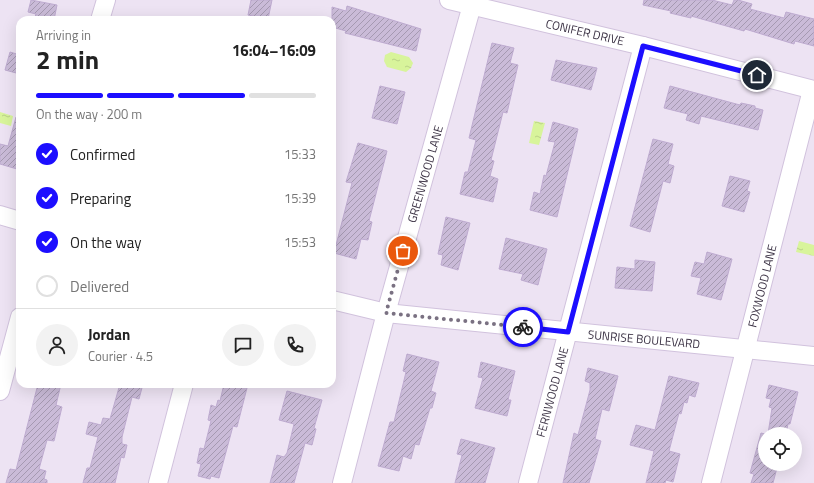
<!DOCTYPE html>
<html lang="en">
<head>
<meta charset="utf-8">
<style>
  :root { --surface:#fff; --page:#f2f2f2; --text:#222; --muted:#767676; --line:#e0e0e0; --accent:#1c0eff }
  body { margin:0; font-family:"Titillium Web",sans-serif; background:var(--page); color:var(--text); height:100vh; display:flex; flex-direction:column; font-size:15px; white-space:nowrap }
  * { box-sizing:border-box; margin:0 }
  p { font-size:13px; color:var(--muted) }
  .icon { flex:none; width:22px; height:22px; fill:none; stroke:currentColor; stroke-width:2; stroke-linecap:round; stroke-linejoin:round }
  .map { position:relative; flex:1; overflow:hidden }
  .side { position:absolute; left:16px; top:16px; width:320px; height:372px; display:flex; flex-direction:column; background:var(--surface); border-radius:12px; box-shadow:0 4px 16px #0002 }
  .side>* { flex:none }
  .fabs { position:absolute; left:758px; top:427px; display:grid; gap:8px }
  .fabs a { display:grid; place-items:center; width:44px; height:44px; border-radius:50%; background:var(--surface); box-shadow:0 4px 16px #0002; font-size:20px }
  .pin { position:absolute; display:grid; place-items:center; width:34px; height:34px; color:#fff; margin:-17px; border:2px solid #fff; border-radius:50%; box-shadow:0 1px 4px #0007 }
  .courier { position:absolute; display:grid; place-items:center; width:40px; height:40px; margin:-20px; border:3px solid #1c0eff; border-radius:50%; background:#fff; color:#222; box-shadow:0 1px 5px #0007 }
  .headline em { font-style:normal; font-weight:700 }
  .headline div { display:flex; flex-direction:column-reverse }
  .headline { display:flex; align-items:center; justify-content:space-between; height:68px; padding:0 20px }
  h1 { font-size:26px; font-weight:700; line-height:30px }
  .bar { display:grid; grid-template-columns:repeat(4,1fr); gap:6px 4px; align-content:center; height:48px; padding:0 20px }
  .bar i { height:5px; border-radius:3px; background:var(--line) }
  .bar .selected { background:var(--accent) }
  .bar p { grid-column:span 4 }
  .line { display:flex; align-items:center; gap:10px; padding:0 20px; border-top:1px solid var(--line) }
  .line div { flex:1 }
  .round { display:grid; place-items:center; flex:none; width:42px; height:42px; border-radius:21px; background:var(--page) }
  ol { padding:0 20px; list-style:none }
  li { display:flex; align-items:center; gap:12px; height:44px }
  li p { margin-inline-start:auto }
  li .icon { padding:4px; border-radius:50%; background:var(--accent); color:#fff; stroke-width:4 }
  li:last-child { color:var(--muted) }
  li i { width:22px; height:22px; border:2px solid var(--line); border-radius:50% }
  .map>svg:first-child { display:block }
</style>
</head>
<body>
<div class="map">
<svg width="814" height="483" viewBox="0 0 814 483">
  <defs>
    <pattern id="water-ripples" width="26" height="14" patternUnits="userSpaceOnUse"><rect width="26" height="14" fill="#d8f49b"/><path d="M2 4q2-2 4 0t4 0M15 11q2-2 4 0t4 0" fill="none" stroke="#bad287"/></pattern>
    <pattern id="building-hatch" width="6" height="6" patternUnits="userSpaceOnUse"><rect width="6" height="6" fill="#cabbd8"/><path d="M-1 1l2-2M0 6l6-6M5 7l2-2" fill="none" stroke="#a599b1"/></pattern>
  </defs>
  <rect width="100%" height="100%" fill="#ede3f3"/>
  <g fill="url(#water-ripples)">
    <polygon points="391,52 409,57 413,63 411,68 406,72 387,67 384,61 385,55"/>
    <polygon points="0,112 13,116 11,126 0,123"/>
    <polygon points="534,121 545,123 539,145 529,143"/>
    <polygon points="799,241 814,245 814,256 796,252"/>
  </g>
  <g fill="url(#building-hatch)" stroke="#beabd0">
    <polygon points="31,0 57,5 54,20 34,20 36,14 28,12"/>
    <polygon points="251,0 272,0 268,19 248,15"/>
    <polygon points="644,0 712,0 732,5 734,0 738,0 752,4 750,9 784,18 786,12 814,19 814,46 795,41 794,44 745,29 744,31 691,16 691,18 670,13 671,11 643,5"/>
    <polygon points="347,6 421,29 416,51 345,33 346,31 332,27 332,7 346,11"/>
    <polygon points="492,43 514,48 510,63 518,65 507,113 503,112 491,160 494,161 490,176 498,179 493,202 460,194 465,172 468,172 476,140 469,138"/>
    <polygon points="10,52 20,55 20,74 5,70"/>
    <polygon points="556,60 597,68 591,90 551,80"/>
    <polygon points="380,86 405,92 397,124 372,118"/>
    <polygon points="670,86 740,105 741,103 755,106 755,108 763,110 758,130 701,116 699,124 686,120 688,114 664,108"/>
    <polygon points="16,117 20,117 20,156 17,169 0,164 0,144 8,146"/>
    <polygon points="553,122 578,129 557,217 530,210 534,192 540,194 544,175 546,176 555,142 548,141"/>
    <polygon points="653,139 673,144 668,164 674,166 670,183 663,181 650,232 630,226"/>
    <polygon points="358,143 387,151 369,221 372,222 368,240 361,239 356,259 334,253 352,183 346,182"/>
    <polygon points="730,176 750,181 747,191 750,192 744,212 722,206"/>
    <polygon points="446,217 470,223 458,270 441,265 443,255 438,254"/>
    <polygon points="506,238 547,249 538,285 521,280 523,274 499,269"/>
    <polygon points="707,252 732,259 721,300 697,294 701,278 691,276 695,262 704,264"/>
    <polygon points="635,260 655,262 652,291 615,288 617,267 635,269"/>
    <polygon points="407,354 439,362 431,391 436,393 432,408 430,408 419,445 415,444 411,459 403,456 399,471 378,466 390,422 394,422 406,372 403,371"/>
    <polygon points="481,362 515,371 508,400 511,400 507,416 475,408 483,378 478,377"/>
    <polygon points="588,368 618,376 609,411 602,409 595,439 601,441 589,483 563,483 574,433 578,435 590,390 590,383 585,381"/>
    <polygon points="669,376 699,383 695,397 689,395 687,403 684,402 681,414 679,413 669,451 680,454 673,482 666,480 665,483 646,483 654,451 630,445 636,425 655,430"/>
    <polygon points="38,384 61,384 56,405 62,407 54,441 47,440 39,469 46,471 44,479 47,480 47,483 6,483 10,469 16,470"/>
    <polygon points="120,384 143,384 139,399 132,397 122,437 122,444 127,445 124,458 121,457 115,483 83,483 87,468 90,468 98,437 86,434 89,422 101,425 103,418 110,419"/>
    <polygon points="224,384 248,384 237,427 233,426 219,478 211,476 210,479 198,476 201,464 197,463 200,448 204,449 211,421 208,420 211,405 216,407 218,400 220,401"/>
    <polygon points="769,385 798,392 790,424 788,424 786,434 768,434 772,408 769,407 771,399 766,398"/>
    <polygon points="287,391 322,400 314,428 316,429 312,445 305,443 294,483 270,483 277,455 284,457 287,453 294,424 279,420"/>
    <polygon points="761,433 765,434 765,464 778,464 773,483 751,483 754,474 750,473"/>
    <polygon points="461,439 495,448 485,483 455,483 462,455 457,454"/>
  </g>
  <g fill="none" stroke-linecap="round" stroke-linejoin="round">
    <defs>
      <g id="minor">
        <polyline points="449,0 643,46 814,90"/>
        <polyline points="100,20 106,0"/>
        <polyline points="0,215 20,221"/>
        <polyline points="332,300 386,313 814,356"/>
        <polyline points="0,391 20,317"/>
        <polyline points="158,483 184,384"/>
        <polyline points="342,483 386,313 472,5"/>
        <polyline points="528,483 643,46"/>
        <polyline points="711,483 812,90"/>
      </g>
    </defs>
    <use href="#minor" stroke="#d1c2dd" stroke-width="20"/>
    <use href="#minor" stroke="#fff" stroke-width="18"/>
  </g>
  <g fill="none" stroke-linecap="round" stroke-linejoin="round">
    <polyline stroke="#7a7182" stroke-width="4" stroke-dasharray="0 7.2" points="403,251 386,313 523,327"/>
    <polyline stroke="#1c0eff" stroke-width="5" points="523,327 568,332 643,46 757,75"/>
  </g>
  <g text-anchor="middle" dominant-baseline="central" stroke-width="4" stroke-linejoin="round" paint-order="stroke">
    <g font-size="12" fill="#3c3345" stroke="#fff">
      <text transform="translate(585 32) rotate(13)">CONIFER DRIVE</text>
      <text transform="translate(425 174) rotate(-74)">GREENWOOD LANE</text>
      <text transform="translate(762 286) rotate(-76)">FOXWOOD LANE</text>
      <text transform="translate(644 339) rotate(5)">SUNRISE BOULEVARD</text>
      <text transform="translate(552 392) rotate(-75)">FERNWOOD LANE</text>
    </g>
  </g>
</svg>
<div class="fabs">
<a><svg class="icon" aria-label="locate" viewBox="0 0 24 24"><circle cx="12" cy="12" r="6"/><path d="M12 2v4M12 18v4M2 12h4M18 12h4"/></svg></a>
</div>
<div class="pin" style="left:403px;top:251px;background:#ea580c"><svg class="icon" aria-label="bag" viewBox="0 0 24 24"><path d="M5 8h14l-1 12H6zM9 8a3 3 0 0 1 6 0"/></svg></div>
<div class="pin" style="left:757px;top:75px;background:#1f2937"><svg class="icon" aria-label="home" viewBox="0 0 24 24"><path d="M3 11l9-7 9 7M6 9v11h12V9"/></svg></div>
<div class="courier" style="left:523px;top:327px"><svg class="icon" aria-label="bike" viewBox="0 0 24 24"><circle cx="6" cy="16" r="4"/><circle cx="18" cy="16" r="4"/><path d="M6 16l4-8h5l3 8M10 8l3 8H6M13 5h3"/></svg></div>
<section class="side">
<div class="headline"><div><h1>2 min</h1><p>Arriving in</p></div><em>16:04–16:09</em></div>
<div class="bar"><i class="selected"></i><i class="selected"></i><i class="selected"></i><i></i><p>On the way · 200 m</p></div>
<ol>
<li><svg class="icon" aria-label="check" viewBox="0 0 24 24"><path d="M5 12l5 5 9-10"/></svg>Confirmed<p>15:33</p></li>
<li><svg class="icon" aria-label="check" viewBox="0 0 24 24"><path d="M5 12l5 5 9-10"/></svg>Preparing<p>15:39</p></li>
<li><svg class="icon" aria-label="check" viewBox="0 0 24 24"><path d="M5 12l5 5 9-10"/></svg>On the way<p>15:53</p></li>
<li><i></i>Delivered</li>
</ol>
<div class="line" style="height:72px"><a class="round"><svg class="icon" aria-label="person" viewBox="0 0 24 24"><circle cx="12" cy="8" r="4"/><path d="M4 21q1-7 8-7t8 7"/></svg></a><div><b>Jordan</b><p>Courier · 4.5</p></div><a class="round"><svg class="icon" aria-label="chat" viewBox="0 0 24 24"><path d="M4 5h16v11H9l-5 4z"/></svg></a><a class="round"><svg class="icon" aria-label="phone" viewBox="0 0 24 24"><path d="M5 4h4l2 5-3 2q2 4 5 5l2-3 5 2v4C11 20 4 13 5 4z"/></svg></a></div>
</section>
</div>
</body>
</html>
